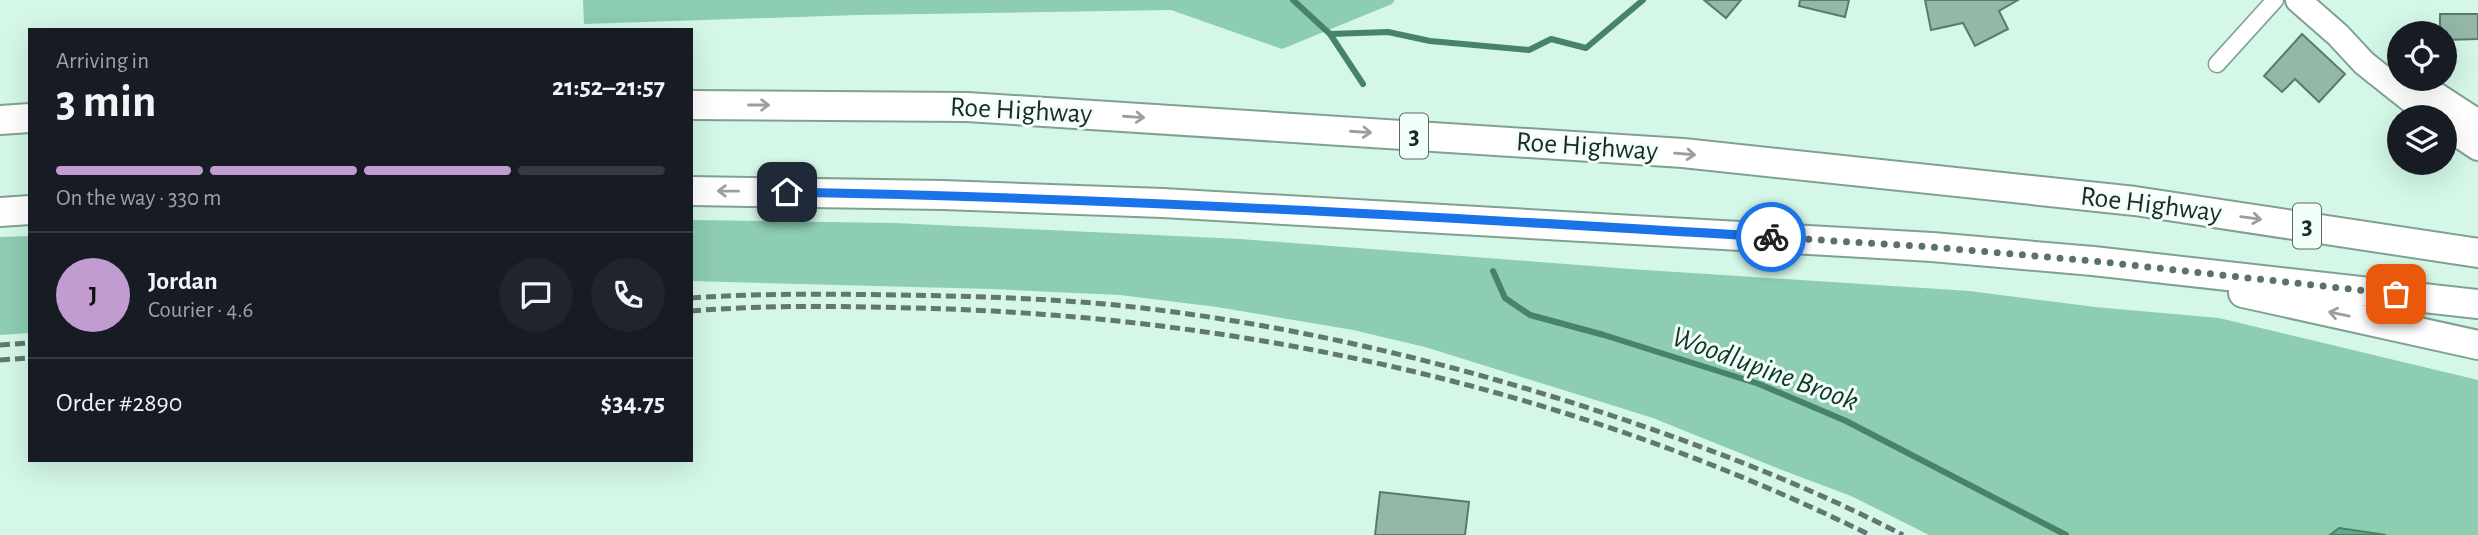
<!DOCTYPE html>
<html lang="en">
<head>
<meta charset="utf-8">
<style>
  :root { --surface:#171b24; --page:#20242c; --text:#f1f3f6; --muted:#9ea1a6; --line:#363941; --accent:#c09cd0 }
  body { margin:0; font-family:"Alegreya Sans",sans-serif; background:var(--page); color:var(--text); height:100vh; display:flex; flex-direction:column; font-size:26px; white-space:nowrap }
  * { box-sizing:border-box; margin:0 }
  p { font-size:23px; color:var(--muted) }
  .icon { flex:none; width:38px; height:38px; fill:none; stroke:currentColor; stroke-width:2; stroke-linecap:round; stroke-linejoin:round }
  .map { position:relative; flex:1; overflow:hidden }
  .details { position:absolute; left:28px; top:28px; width:665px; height:434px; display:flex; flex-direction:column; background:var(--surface); border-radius:0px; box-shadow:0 7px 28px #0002 }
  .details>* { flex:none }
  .fabs { position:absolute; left:2387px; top:21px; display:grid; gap:14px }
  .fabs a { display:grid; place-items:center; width:70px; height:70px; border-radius:50%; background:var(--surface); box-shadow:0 7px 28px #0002; font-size:35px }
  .pin { position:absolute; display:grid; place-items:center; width:60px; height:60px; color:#fff; margin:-30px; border-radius:14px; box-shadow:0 4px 10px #0006 }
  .courier { position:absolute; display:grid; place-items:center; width:70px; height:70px; margin:-35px; border:5px solid #1a73e8; border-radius:50%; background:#fff; color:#222; box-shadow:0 2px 9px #0007 }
  .overview em { font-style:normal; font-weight:700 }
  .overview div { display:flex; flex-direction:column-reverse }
  .overview { display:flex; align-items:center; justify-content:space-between; height:119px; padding:0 28px }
  h1 { font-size:46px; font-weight:700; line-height:52px }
  .bar { display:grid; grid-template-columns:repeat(4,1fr); gap:10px 7px; align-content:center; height:84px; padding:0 28px }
  .bar i { height:9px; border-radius:5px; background:var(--line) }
  .bar .selected { background:var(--accent) }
  .bar p { grid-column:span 4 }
  .line { display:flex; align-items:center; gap:18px; padding:0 28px; border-top:2px solid var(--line) }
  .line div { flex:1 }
  .round { display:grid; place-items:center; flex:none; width:74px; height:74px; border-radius:37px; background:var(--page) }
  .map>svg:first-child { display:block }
</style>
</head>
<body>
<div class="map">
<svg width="2478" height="535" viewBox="0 0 2478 535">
  <rect width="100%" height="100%" fill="#d4f7e7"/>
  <g fill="#8dcdb2">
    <polygon points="583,0 1395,0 1392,4 1282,49 1171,10 857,15 584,24"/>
    <polygon points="691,220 895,223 1240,239 1630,269 1969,291 2095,307 2219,318 2478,380 2478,535 1929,535 1851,496 1777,468 1653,418 1425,347 1353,330 1217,307 1120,295 992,289 691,281"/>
    <polygon points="30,236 30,333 0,335 0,237"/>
  </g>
  <polygon fill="#5ba88a" stroke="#48826b" stroke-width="2" points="2339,528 2386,535 2330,535"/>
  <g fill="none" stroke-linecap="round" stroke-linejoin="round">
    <g stroke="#48826b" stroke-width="6">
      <polyline points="1293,0 1330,34 1363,84"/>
      <polyline points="1330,34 1388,32 1430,41 1529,50 1551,39 1586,48 1643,0"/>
      <polyline points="1493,271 1505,298 1530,315 1604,335 1759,384 1846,421 2066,535"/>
    </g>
  </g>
  <g fill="#95b7a8" stroke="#5a7a6c" stroke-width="2">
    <polygon points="1704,0 1741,0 1726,18"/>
    <polygon points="1800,0 1849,0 1845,17 1799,6"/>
    <polygon points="1925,0 2018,0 1999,11 2008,29 1975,46 1963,23 1931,30"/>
    <polygon points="2440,14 2478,14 2478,39 2445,40 2445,33 2440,33"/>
    <polygon points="2302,34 2345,74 2319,102 2295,79 2282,92 2264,76"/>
    <polygon points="1380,492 1469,502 1465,535 1375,535"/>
  </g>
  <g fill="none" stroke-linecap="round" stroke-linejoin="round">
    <defs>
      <polyline id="minor" points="2217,64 2275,0"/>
      <g id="primary">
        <polyline points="2298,0 2338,35 2364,63 2432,117"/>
        <polyline points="2412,79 2478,122"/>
        <polyline points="2445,126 2478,148"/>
      </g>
      <g id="motorway">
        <polyline points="691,105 967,107 1683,153 2135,201 2478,253"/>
        <polyline points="0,120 30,118"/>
        <polyline points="691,191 943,195 1163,203 1932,247 2093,261 2478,304"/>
        <polyline points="0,212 30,210"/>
        <polyline points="2243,293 2478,345"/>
      </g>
    </defs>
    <use href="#minor" stroke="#80a192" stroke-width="19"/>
    <use href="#primary" stroke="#80a192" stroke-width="28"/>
    <use href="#motorway" stroke="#80a192" stroke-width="32"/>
    <use href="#minor" stroke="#fff" stroke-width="16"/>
    <use href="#primary" stroke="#fff" stroke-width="24"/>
    <use href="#motorway" stroke="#fff" stroke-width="28"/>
    <g stroke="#62776e" stroke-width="5" stroke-dasharray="10 5" stroke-linecap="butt">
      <path d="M691 298C760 293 829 294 898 295 967 296 1036 298 1105 304 1278 321 1448 361 1613 416 1712 449 1810 487 1903 535"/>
      <path d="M691 311C764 305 837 306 911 308 1242 315 1572 388 1870 535"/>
      <polyline points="0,345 30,343"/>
      <polyline points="0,360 30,358"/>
    </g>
  </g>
  <defs><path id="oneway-shaft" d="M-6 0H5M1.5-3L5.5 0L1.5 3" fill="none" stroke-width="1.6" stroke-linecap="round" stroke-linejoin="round" transform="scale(1.75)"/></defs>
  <g stroke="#999f9c">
    <use href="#oneway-shaft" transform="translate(759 105)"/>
    <use href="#oneway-shaft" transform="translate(1134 117) rotate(4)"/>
    <use href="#oneway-shaft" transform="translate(1361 132) rotate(4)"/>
    <use href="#oneway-shaft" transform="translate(1685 154) rotate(5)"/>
    <use href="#oneway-shaft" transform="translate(728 191) rotate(-179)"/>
    <use href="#oneway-shaft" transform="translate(2251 218) rotate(8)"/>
    <use href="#oneway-shaft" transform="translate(2339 314) rotate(-168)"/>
  </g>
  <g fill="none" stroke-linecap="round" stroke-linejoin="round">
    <polyline stroke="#5c7168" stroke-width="7" stroke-dasharray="0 12.6" points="1771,237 1932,247 2093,261 2396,294"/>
    <path stroke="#1a73e8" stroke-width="9" d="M787 192C1115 198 1443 217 1771 237"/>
  </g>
  <g text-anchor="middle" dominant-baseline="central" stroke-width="6" stroke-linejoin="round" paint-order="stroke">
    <g fill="#f1fff8" stroke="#5c6964" stroke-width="2">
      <rect x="1400" y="113.5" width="28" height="45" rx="5"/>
      <rect x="2293" y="203.5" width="28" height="45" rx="5"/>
    </g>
    <g font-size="26" font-weight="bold" fill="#1c2924">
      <text x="1414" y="136">3</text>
      <text x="2307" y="226">3</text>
    </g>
    <g font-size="28" fill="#1c2924" stroke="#f1fff8">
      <text transform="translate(1021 111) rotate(3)">Roe Highway</text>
      <text transform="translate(1587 147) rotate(4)">Roe Highway</text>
      <text transform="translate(2151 205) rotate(7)">Roe Highway</text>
    </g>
    <g font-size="30" font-style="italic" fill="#13372a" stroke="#f1fff8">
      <text transform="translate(1765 369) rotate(20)">Woodlupine Brook</text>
    </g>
  </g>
</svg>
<div class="fabs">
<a><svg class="icon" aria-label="locate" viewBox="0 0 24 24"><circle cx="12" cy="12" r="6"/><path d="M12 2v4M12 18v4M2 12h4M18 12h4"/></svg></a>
<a><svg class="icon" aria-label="layers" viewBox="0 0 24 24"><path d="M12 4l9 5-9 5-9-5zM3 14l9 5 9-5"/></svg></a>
</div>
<div class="pin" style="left:2396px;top:294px;background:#ea580c"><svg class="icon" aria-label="bag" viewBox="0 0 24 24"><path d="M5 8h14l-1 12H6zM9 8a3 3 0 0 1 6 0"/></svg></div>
<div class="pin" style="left:787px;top:192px;background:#1f2937"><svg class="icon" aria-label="home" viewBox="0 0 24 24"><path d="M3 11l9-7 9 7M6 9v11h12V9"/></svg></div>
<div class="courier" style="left:1771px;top:237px"><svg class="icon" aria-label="bike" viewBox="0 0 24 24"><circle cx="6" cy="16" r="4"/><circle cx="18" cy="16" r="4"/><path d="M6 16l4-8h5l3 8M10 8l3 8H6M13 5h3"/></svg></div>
<section class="details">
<div class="overview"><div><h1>3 min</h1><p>Arriving in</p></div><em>21:52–21:57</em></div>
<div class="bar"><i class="selected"></i><i class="selected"></i><i class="selected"></i><i></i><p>On the way · 330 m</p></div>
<div class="line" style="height:126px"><b class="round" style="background:var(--accent);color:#111">J</b><div><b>Jordan</b><p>Courier · 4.6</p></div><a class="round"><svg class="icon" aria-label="chat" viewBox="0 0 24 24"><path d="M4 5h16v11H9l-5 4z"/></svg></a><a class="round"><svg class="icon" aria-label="phone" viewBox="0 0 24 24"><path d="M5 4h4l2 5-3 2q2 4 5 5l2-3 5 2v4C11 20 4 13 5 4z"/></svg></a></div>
<div class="line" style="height:91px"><div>Order #2890</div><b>$34.75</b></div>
</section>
</div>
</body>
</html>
